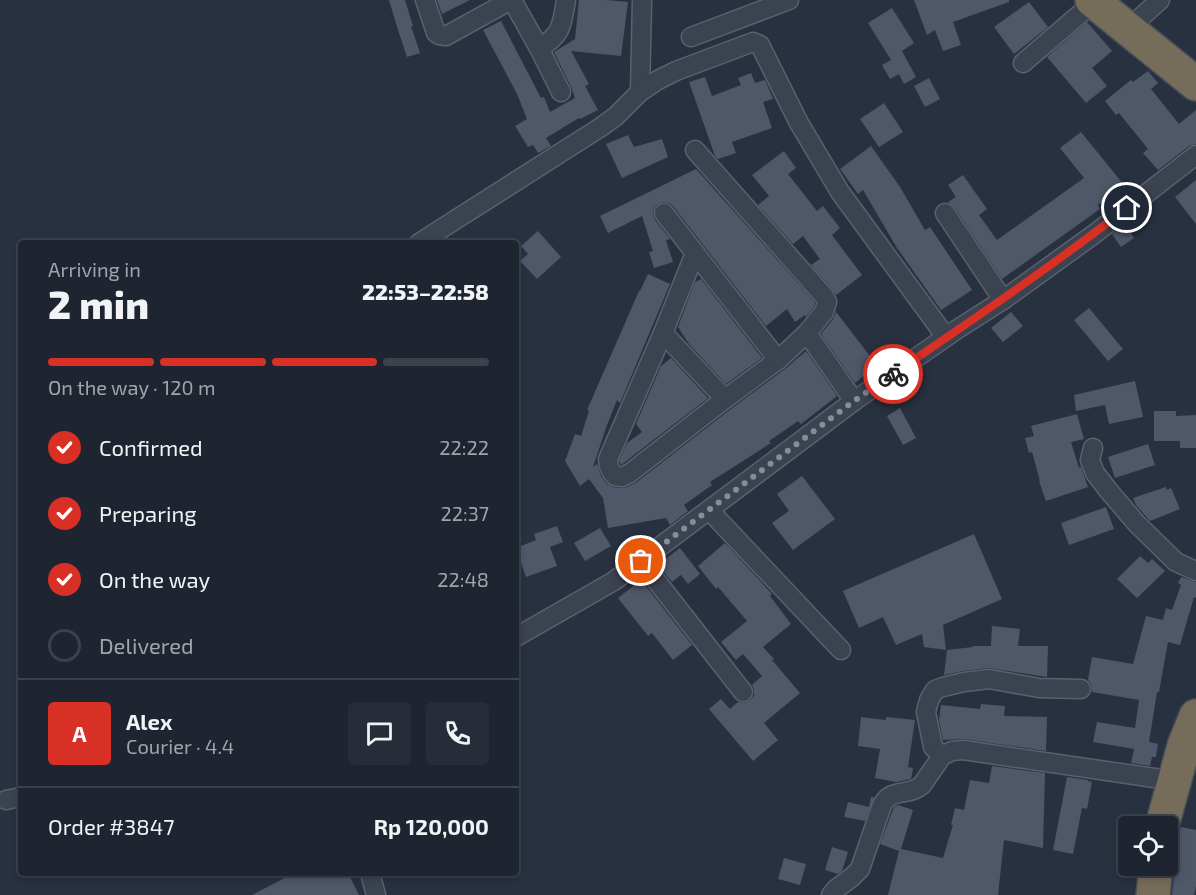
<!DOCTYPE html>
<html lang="en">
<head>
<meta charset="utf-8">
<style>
  :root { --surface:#1e2530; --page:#262d38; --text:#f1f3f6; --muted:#a1a5ab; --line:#3c424c; --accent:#d93025 }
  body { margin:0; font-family:"Exo 2",sans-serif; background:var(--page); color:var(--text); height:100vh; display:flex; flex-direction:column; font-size:22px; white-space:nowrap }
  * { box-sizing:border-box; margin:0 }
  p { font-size:20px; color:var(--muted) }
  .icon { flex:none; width:33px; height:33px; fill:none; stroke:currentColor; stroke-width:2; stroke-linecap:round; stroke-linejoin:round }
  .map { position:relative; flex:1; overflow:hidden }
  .drawer { position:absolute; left:18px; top:240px; width:501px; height:636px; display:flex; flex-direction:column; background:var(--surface); border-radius:6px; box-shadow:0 3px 9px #0003,0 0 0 2px var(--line) }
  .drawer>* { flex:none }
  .buttons { position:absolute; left:1118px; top:816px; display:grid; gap:12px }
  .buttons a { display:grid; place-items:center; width:60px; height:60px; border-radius:6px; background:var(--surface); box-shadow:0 3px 9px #0003,0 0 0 2px var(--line); font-size:30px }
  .pin { position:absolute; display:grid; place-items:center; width:51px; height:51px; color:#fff; margin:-26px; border:3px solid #fff; border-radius:50%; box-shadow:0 2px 6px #0007 }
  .courier { position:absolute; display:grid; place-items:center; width:60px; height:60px; margin:-30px; border:4px solid #d93025; border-radius:50%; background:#fff; color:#222; box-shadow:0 2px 8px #0007 }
  .overview em { font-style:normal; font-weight:800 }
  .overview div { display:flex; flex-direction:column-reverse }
  .overview { display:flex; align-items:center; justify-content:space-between; height:102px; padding:0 30px }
  h1 { font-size:39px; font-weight:800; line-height:45px }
  .bar { display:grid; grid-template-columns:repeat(4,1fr); gap:9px 6px; align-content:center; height:72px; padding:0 30px }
  .bar i { height:8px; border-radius:4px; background:var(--line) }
  .bar .active { background:var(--accent) }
  .bar p { grid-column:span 4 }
  .line { display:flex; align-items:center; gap:15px; padding:0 30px; border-top:2px solid var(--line) }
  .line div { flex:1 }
  .round { display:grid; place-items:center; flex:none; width:63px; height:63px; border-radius:6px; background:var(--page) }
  ol { padding:0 30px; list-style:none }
  li { display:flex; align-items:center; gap:18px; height:66px }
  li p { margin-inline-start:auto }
  li .icon { padding:6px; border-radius:50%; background:var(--accent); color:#fff; stroke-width:4 }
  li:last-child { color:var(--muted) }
  li i { width:33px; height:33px; border:3px solid var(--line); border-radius:50% }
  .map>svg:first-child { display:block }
</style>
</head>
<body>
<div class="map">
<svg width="1196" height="895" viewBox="0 0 1196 895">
  <rect width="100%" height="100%" fill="#283140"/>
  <g fill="#4e5869">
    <polygon points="389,0 405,0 413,26 411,26 420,53 407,57 398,30"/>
    <polygon points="437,0 470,0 442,14"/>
    <polygon points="579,0 606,0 628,2 621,56 571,51 589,84 585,86 598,110 580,119 579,118 546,138 551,146 538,153 533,145 528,147 515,126 527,119 517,94 483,30 501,21 541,98 544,97 550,112 575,98 571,87 554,52 575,39"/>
    <polygon points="914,0 1009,0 1009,2 953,22 961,45 943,51 935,30 927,35"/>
    <polygon points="1029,2 1048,27 1014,54 994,27"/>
    <polygon points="892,8 914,43 902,51 916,77 904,84 899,74 890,79 882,65 891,60 868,23"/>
    <polygon points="1087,22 1112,51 1092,68 1107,86 1086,103 1047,57"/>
    <polygon points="1148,71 1158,83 1151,89 1179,124 1196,110 1196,144 1189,146 1158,170 1143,153 1148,149 1119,113 1116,115 1105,101 1131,80 1133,82"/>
    <polygon points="751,73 755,83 765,80 769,89 773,99 763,102 772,128 732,142 736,153 718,159 715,156 689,82 705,77 712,96 741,85 738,78"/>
    <polygon points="929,78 940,99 925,107 914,86"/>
    <polygon points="884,103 903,132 879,147 860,119"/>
    <polygon points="1081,132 1124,185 1098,205 1100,209 1002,279 954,207 948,202 956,197 948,185 963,175 987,209 979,215 997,240 1084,178 1060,148"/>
    <polygon points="628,135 634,147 662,139 668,157 622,178 606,144"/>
    <polygon points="871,146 900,187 925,230 930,227 972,290 941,310 897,248 863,190 858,194 840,169"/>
    <polygon points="784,151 796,168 788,174 817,211 823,206 840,228 832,235 862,275 836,295 832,289 811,265 820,259 803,236 793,244 758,205 769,196 752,175"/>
    <polygon points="696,169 815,302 814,307 806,317 805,315 795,322 787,309 766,326 673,206 669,203 663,202 658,204 654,208 653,214 655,220 670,239 666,240 673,262 654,268 649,252 653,251 642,216 608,233 600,216"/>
    <polygon points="1196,180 1196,224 1175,197"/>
    <polygon points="1125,225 1134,238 1121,247 1112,234"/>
    <polygon points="538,231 561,257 537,279 520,261 528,254 521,246"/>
    <polygon points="648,274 670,284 620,403 617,400 607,425 593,467 597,464 601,476 607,484 613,487 621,488 627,487 637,482 732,408 785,369 806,351 837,396 801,424 798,421 769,441 771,443 710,482 712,485 684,505 688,511 670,525 666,518 608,528 603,498 589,479 580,486 565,461 575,434 581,436 589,411 587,410 639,291 640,291"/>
    <polygon points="701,279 762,358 726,384 689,344 678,327 695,282"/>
    <polygon points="1089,308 1123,349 1108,361 1074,320"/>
    <polygon points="836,312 877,365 855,383 821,334 833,319"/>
    <polygon points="1011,312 1023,326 1003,342 991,328"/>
    <polygon points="671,358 708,398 621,465 619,461 627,443 642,432 636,424 661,366"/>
    <polygon points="1135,381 1143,417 1109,424 1105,405 1076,411 1074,395"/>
    <polygon points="900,408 916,438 903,445 887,416"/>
    <polygon points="1154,411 1176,411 1176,416 1196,415 1196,448 1180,448 1180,441 1154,441"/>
    <polygon points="1077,414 1084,439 1071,442 1079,468 1081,467 1088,487 1046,501 1039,481 1040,481 1032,452 1029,453 1025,438 1034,436 1031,426"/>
    <polygon points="1148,444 1155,465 1115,478 1108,457"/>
    <polygon points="802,476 835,519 793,550 772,523 789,511 777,494"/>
    <polygon points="1166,487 1167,490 1171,488 1180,509 1150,521 1136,505 1133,498"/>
    <polygon points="1106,507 1114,529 1069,545 1061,523"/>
    <polygon points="557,526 563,542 550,547 557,566 526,577 516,548 536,540 534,534"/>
    <polygon points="600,528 611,546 585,561 574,543"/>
    <polygon points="974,534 1002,599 943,625 946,650 924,647 922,634 896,645 883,617 859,628 843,591"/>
    <polygon points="725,543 772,594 770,596 791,624 763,647 774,659 772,660 800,693 764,723 778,740 753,761 709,709 721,699 730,709 738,702 744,703 749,701 754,696 754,690 752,685 762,676 743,654 736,660 721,642 747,621 718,587 716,589 698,566"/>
    <polygon points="680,548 700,574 688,584 681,575 672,582 658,565"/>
    <polygon points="1140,556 1148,563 1152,559 1165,571 1137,598 1117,579"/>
    <polygon points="1181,577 1196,582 1196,598 1194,597 1180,645 1168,642 1159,692 1157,692 1149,742 1158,744 1156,757 1152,757 1150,766 1131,763 1134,749 1093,742 1097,722 1135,728 1139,700 1092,692 1091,684 1088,680 1092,657 1133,664 1146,616 1163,620 1166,608 1172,610 1181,585 1178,583"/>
    <polygon points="641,580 692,645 673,660 652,633 648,636 618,598"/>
    <polygon points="992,626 1020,629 1018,646 1048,646 1047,677 988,668 963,671 944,675 947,650 973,647 973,646 991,646"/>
    <polygon points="981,704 1005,706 1004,716 1047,717 1046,751 964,739 943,740 939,720 941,705 980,709"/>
    <polygon points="861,717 886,720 886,717 915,720 908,767 913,768 911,779 896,782 875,778 880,749 858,746"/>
    <polygon points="992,766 1045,773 1043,848 1004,840 998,895 888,895 899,851 880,844 894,807 898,805 913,810 901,849 943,858 953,825 951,825 955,808 964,810 970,780 989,783"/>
    <polygon points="1067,777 1088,780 1088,781 1092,782 1087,809 1082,808 1073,854 1053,850"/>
    <polygon points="871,797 874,797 865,821 844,817 848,802 869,807"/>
    <polygon points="1181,827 1196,830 1196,886 1194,895 1172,895 1175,868 1174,862 1178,834"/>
    <polygon points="832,847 848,852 842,871 838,874 825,870"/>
    <polygon points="784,858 806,864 800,885 778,879"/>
    <polygon points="294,873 348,873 359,895 252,895"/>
  </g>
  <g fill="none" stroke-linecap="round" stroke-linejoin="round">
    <defs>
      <g id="street">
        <polyline points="425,0 436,33 439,35 446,36 511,0"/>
        <path d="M512 0 539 48C562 35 562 25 566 0"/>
        <polyline points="1128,29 1160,0"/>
        <polyline points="691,37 789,0"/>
        <polyline points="539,48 561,92"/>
        <polyline points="1023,63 1094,2"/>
        <polyline points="640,92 642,0"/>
        <polyline points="695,150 824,296 827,302 824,312 807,333"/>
        <path d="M664 213 695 253 663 333 608 459C608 467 610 471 615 476L622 477 630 473 725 399 778 360 807 333 854 401"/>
        <polyline points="945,213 1003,300"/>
        <polyline points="419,243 601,127 616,116 640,92 658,80 676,71 753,42 760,45 799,123 840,192 946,337"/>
        <polyline points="695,253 778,360"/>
        <polyline points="663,333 725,399"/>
        <polyline points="1093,448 1090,460 1095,473 1108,490 1137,524 1176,562 1196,571"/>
        <polyline points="709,510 841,650"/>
        <polyline points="641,561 743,692"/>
        <polyline points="516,637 614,581 854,401 956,330 1003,300 1093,235 1196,155"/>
        <polyline points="942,756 933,747 926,712 929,700 935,690 943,687 964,682 989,679 1039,688 1081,689"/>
        <polyline points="6,800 21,797"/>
        <polyline points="370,873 376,895"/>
        <path d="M831 895 836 889 851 878 860 869 882 805C892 787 908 797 922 785L942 756 952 751 963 750 1175 781"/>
      </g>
      <g id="highway">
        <polyline points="1092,0 1196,84"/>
        <polyline points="1162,826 1184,746 1196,716"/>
        <polyline points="1153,895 1156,866"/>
      </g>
    </defs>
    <use href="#street" stroke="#5a616d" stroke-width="21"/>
    <use href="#highway" stroke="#474e5a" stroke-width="36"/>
    <use href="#street" stroke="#3c4350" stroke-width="18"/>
    <use href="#highway" stroke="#756c5a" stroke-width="33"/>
  </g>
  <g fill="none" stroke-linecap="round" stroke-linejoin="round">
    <polyline stroke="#868d9a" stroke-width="6" stroke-dasharray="0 10.8" points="641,561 854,401 893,374"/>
    <path stroke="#d93025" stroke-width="8" d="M893 374C972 320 1051 267 1127 208"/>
  </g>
</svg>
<div class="buttons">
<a><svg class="icon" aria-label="locate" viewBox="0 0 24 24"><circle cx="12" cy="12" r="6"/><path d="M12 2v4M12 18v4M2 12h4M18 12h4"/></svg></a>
</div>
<div class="pin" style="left:641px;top:561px;background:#ea580c"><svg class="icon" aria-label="bag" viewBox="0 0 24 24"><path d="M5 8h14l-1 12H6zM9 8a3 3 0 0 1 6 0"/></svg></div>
<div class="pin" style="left:1127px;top:208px;background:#1f2937"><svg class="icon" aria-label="home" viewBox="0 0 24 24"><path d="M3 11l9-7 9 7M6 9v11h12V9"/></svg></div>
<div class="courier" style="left:893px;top:374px"><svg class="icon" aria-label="bike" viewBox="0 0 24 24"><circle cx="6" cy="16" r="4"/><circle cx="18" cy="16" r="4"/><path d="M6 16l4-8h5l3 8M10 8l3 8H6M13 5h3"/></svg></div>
<section class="drawer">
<div class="overview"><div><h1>2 min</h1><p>Arriving in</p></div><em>22:53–22:58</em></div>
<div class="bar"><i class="active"></i><i class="active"></i><i class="active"></i><i></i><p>On the way · 120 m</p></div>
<ol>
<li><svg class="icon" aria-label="check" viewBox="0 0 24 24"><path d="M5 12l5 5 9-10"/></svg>Confirmed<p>22:22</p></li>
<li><svg class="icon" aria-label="check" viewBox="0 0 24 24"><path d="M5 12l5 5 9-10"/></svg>Preparing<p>22:37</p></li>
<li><svg class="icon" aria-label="check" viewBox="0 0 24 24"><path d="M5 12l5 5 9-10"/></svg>On the way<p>22:48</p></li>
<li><i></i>Delivered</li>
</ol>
<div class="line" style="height:108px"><b class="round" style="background:var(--accent);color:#fff">A</b><div><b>Alex</b><p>Courier · 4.4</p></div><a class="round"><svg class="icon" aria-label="chat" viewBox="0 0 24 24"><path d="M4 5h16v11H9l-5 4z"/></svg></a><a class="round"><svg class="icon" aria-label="phone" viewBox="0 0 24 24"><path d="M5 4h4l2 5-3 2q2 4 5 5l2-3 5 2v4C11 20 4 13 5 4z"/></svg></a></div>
<div class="line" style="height:78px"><div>Order #3847</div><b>Rp 120,000</b></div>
</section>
</div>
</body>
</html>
